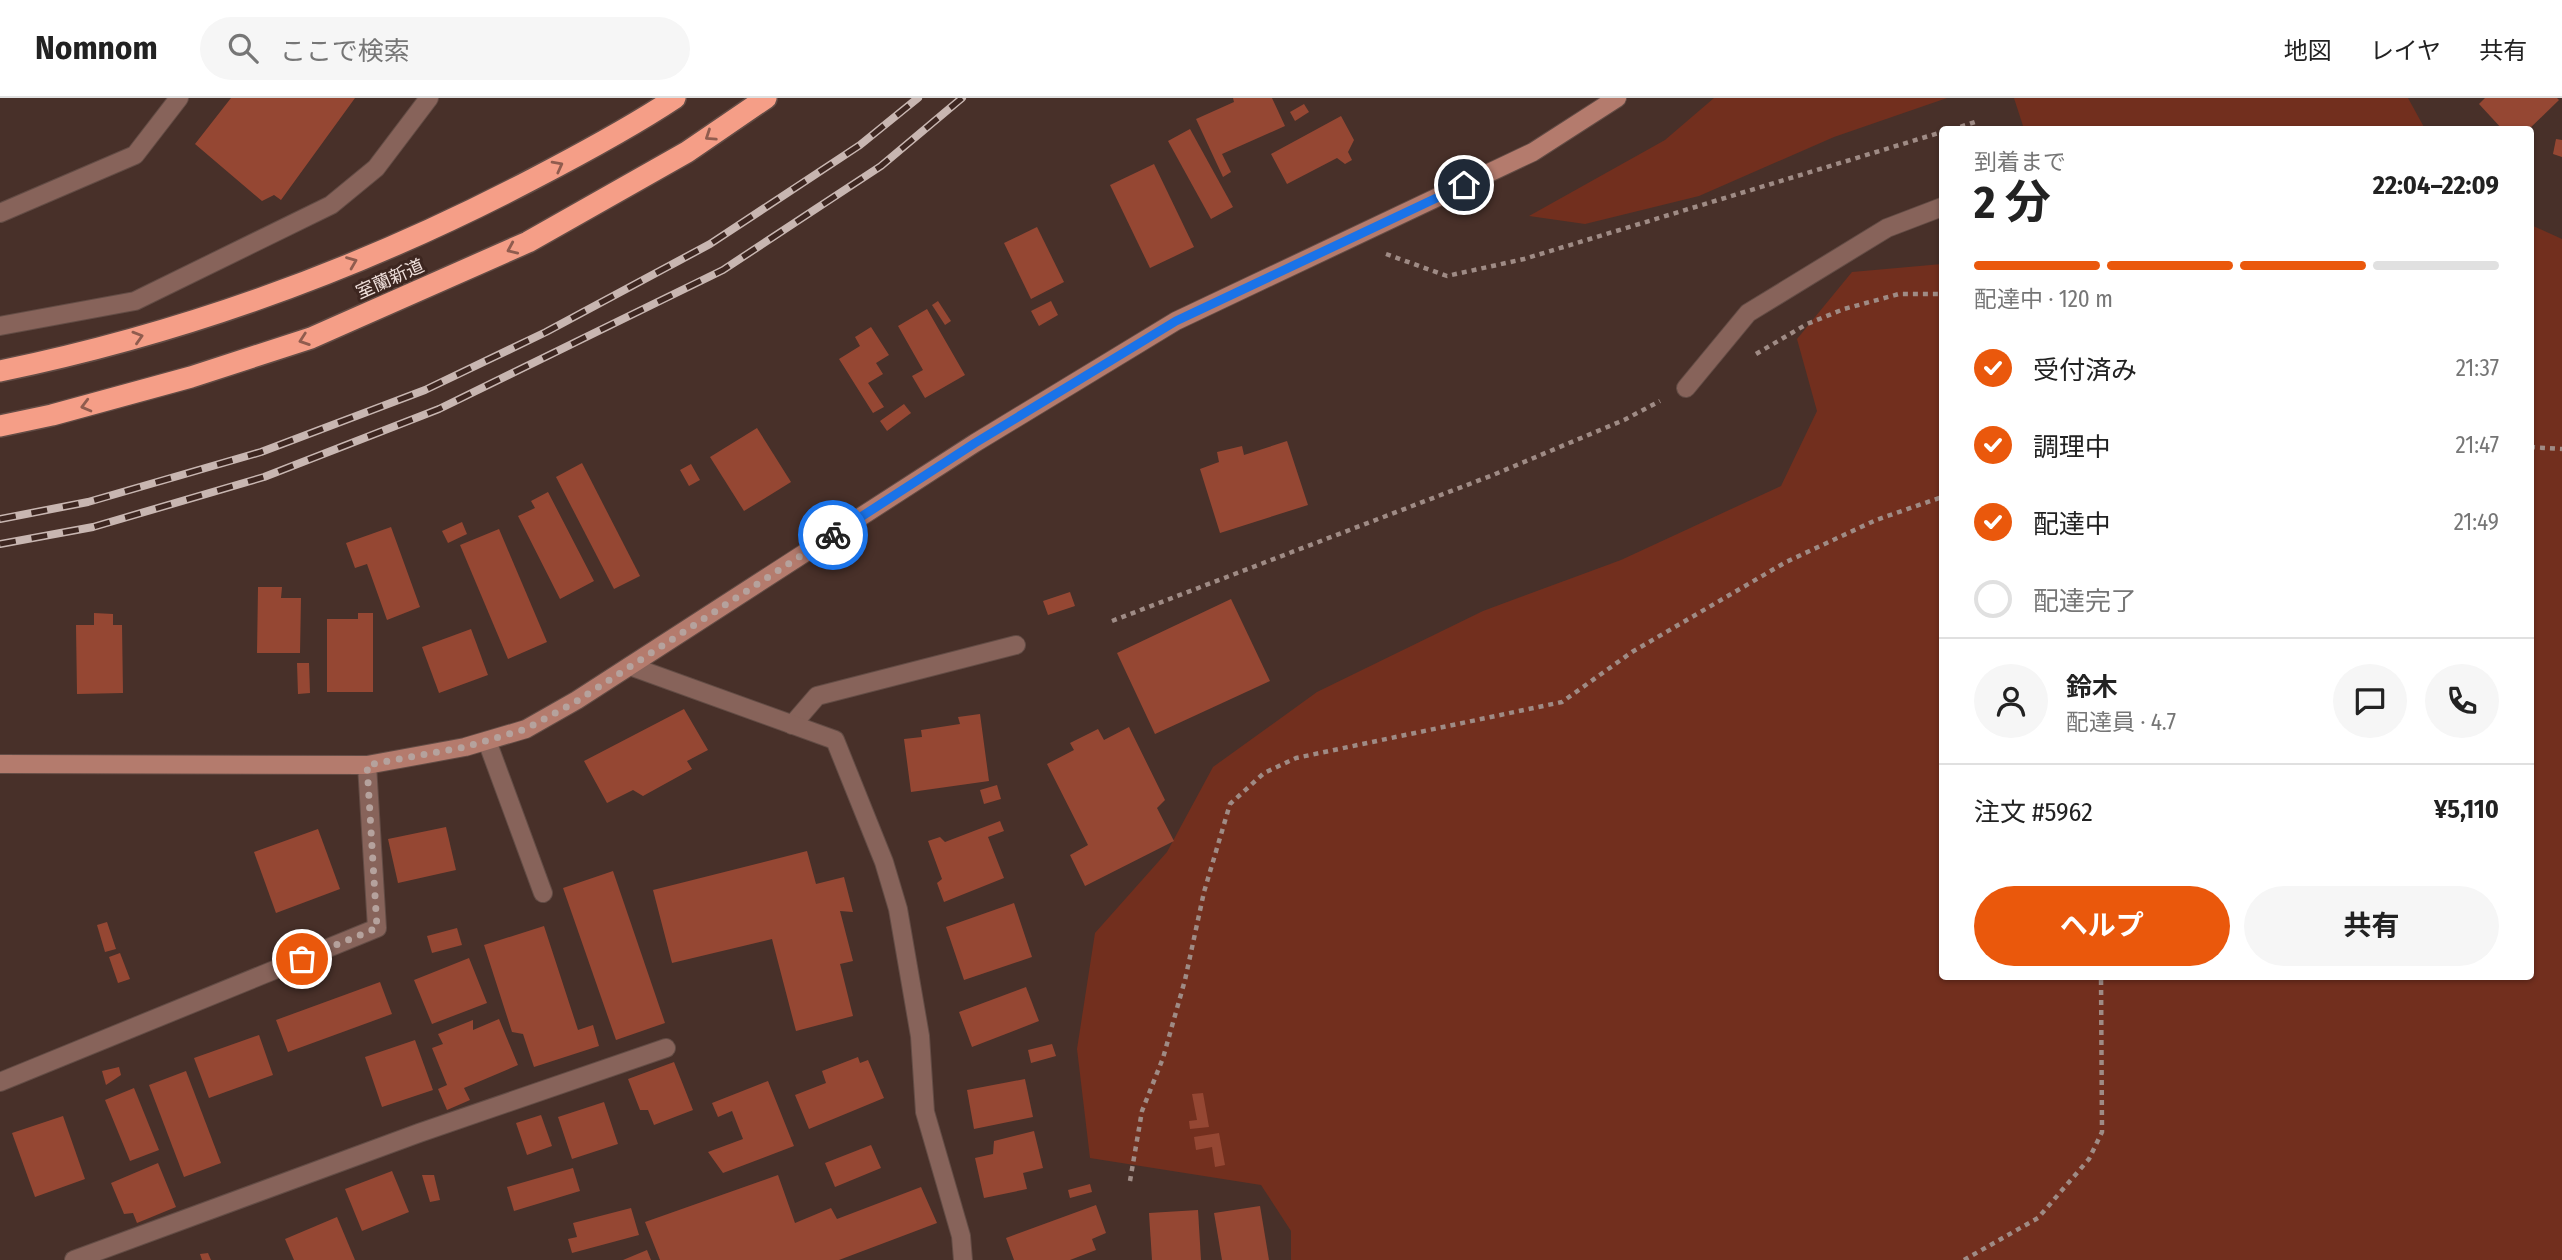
<!DOCTYPE html>
<html lang="ja">
<head>
<meta charset="utf-8">
<style>
  :root { --surface:#fff; --page:#f6f6f6; --text:#222; --muted:#767676; --line:#e0e0e0; --accent:#ea580c }
  body { margin:0; font-family:"Fira Sans Condensed","Noto Sans JP",sans-serif; background:var(--page); color:var(--text); height:100vh; display:flex; flex-direction:column; font-size:26px; white-space:nowrap }
  * { box-sizing:border-box; margin:0 }
  p { font-size:23px; color:var(--muted) }
  .icon { flex:none; width:38px; height:38px; fill:none; stroke:currentColor; stroke-width:2; stroke-linecap:round; stroke-linejoin:round }
  .map { position:relative; flex:1; overflow:hidden }
  .sheet { position:absolute; left:1939px; top:28px; width:595px; height:854px; display:flex; flex-direction:column; background:var(--surface); border-radius:7px; box-shadow:0 2px 5px #0004 }
  .sheet>* { flex:none }
  .pin { position:absolute; display:grid; place-items:center; width:60px; height:60px; color:#fff; margin:-30px; border:4px solid #fff; border-radius:50%; box-shadow:0 2px 7px #0007 }
  .courier { position:absolute; display:grid; place-items:center; width:70px; height:70px; margin:-35px; border:5px solid #1a73e8; border-radius:50%; background:#fff; color:#222; box-shadow:0 2px 9px #0007 }
  .headline em { font-style:normal; font-weight:700 }
  .headline div { display:flex; flex-direction:column-reverse }
  .headline { display:flex; align-items:center; justify-content:space-between; height:119px; padding:0 35px }
  h1 { font-size:46px; font-weight:700; line-height:52px }
  .bar { display:grid; grid-template-columns:repeat(4,1fr); gap:10px 7px; align-content:center; height:84px; padding:0 35px }
  .bar i { height:9px; border-radius:5px; background:var(--line) }
  .bar .active { background:var(--accent) }
  .bar p { grid-column:span 4 }
  .line { display:flex; align-items:center; gap:18px; padding:0 35px; border-top:2px solid var(--line) }
  .line div { flex:1 }
  .round { display:grid; place-items:center; flex:none; width:74px; height:74px; border-radius:37px; background:var(--page) }
  ol { padding:0 35px; list-style:none }
  li { display:flex; align-items:center; gap:21px; height:77px }
  li p { margin-inline-start:auto }
  li .icon { padding:7px; border-radius:50%; background:var(--accent); color:#fff; stroke-width:4 }
  li:last-child { color:var(--muted) }
  li i { width:38px; height:38px; border:4px solid var(--line); border-radius:50% }
  .cta { display:flex; gap:14px; margin-top:auto; padding:14px 35px }
  .cta a { flex:1; height:80px; border-radius:42px; background:var(--accent); color:#fff; font-size:28px; font-weight:700; line-height:80px; text-align:center }
  .cta a+a { background:var(--page); color:var(--text) }
  header { display:flex; align-items:center; gap:42px; box-sizing:border-box; height:98px; padding:0 35px; background:var(--surface); border-bottom:2px solid var(--line) }
  header strong { font-size:33px }
  nav { display:flex; gap:38px; margin-inline-start:auto; font-size:24px }
  .search { width:490px; height:63px; background:var(--page); display:flex; align-items:center; gap:18px; box-sizing:border-box; padding:0 24px; border-radius:38px; color:var(--muted); font-size:26px }
  .map>svg:first-child { display:block }
</style>
</head>
<body>
<header>
<strong>Nomnom</strong>
<div class="search"><svg class="icon" aria-label="search" viewBox="0 0 24 24"><circle cx="10" cy="10" r="6"/><path d="M15 15l6 6"/></svg>ここで検索</div>
<nav><a>地図</a><a>レイヤ</a><a>共有</a></nav>
</header>
<div class="map">
<svg width="2562" height="1162" viewBox="0 0 2562 1162">
  <rect width="100%" height="100%" fill="#483029"/>
  <g fill="#722f1e">
    <polygon points="1714,0 1947,0 1834,39 1699,98 1585,126 1529,118 1665,42"/>
    <polygon points="2014,0 2408,0 2425,31 2024,31"/>
    <polygon points="2531,127 2562,141 2562,1162 1291,1162 1291,1133 1261,1087 1090,1060 1077,951 1095,835 1167,754 1213,669 1317,594 1483,513 1621,462 1781,388 1817,313 1797,241 1852,174 1942,166 1942,878 2530,878"/>
  </g>
  <g fill="#954733">
    <polygon points="231,0 355,0 281,102 274,97 262,103 195,46"/>
    <polygon points="1233,0 1272,0 1285,28 1222,56 1231,74 1223,79 1196,21 1234,4"/>
    <polygon points="2485,0 2557,0 2559,2 2528,32 2503,32 2479,6"/>
    <polygon points="1304,6 1309,14 1295,23 1290,14"/>
    <polygon points="1341,18 1354,42 1348,54 1352,62 1345,66 1337,60 1287,86 1271,56"/>
    <polygon points="1190,31 1233,109 1211,121 1168,43"/>
    <polygon points="2556,41 2562,42 2562,59 2553,56"/>
    <polygon points="1154,66 1194,149 1150,170 1110,87"/>
    <polygon points="1037,129 1064,184 1031,201 1004,145"/>
    <polygon points="938,203 951,223 945,227 932,207"/>
    <polygon points="1051,203 1058,217 1039,228 1031,213"/>
    <polygon points="927,211 965,277 925,300 912,278 923,272 898,228"/>
    <polygon points="871,229 889,257 876,265 883,276 868,285 884,309 873,315 839,261 860,248 855,239"/>
    <polygon points="904,306 911,315 887,333 880,323"/>
    <polygon points="757,330 791,384 744,413 710,359"/>
    <polygon points="1287,343 1308,407 1220,435 1200,371 1219,364 1217,354 1242,348 1244,357"/>
    <polygon points="582,365 640,478 614,491 556,379"/>
    <polygon points="691,366 700,382 689,388 680,372"/>
    <polygon points="548,394 594,483 560,501 518,418 535,410 531,403"/>
    <polygon points="462,424 467,436 448,445 442,433"/>
    <polygon points="391,429 420,509 387,522 367,466 355,470 346,445"/>
    <polygon points="499,431 547,544 508,561 460,447"/>
    <polygon points="258,489 282,489 281,500 301,500 300,555 257,555"/>
    <polygon points="1070,494 1075,508 1048,517 1043,503"/>
    <polygon points="1231,501 1270,583 1155,636 1117,555"/>
    <polygon points="94,515 113,516 113,527 122,527 123,595 77,596 76,527 94,527"/>
    <polygon points="358,515 373,515 373,594 327,594 327,521 358,521"/>
    <polygon points="471,531 488,577 439,595 422,549"/>
    <polygon points="297,565 309,565 310,595 298,596"/>
    <polygon points="684,611 708,652 687,663 692,671 643,698 633,692 607,705 584,663"/>
    <polygon points="980,616 989,683 911,694 904,641 922,639 921,632 960,626 958,619"/>
    <polygon points="1129,629 1165,702 1157,710 1174,743 1085,788 1070,757 1088,747 1047,666 1074,652 1070,645 1098,631 1104,642"/>
    <polygon points="997,687 1001,701 984,706 980,692"/>
    <polygon points="1000,723 1004,733 988,739 1004,780 944,804 937,785 942,781 928,743 940,739 945,744"/>
    <polygon points="446,729 456,772 398,785 388,741"/>
    <polygon points="318,731 340,791 276,815 254,754"/>
    <polygon points="807,753 816,786 844,779 853,814 840,813 853,863 840,866 853,918 796,933 772,841 672,865 653,792"/>
    <polygon points="613,773 665,925 616,942 563,790"/>
    <polygon points="1014,805 1032,859 964,882 946,829"/>
    <polygon points="107,824 116,851 105,854 97,827"/>
    <polygon points="544,828 578,932 593,927 599,948 534,969 523,936 512,934 484,847"/>
    <polygon points="457,830 462,847 432,855 427,838"/>
    <polygon points="120,855 130,881 118,885 109,859"/>
    <polygon points="469,860 487,905 432,926 414,882"/>
    <polygon points="380,884 392,916 288,954 276,922"/>
    <polygon points="1026,889 1039,923 972,949 959,914"/>
    <polygon points="499,921 518,967 464,990 470,1002 447,1012 438,991 447,987 432,950 443,946 438,936 473,922 473,932"/>
    <polygon points="259,937 273,977 209,1000 194,960"/>
    <polygon points="415,942 433,992 382,1009 365,959"/>
    <polygon points="1052,946 1056,958 1031,965 1028,952"/>
    <polygon points="858,959 860,965 868,962 884,1000 809,1031 795,997 826,985 822,973"/>
    <polygon points="674,964 693,1012 654,1027 648,1012 640,1012 628,981"/>
    <polygon points="119,969 121,977 106,987 102,973"/>
    <polygon points="186,973 221,1065 184,1079 149,987"/>
    <polygon points="1025,981 1033,1019 974,1031 967,992"/>
    <polygon points="768,983 794,1048 723,1075 708,1054 743,1041 732,1013 718,1019 712,1005"/>
    <polygon points="134,990 159,1052 130,1063 105,1002"/>
    <polygon points="1203,995 1209,1029 1190,1031 1189,1023 1197,1022 1192,996"/>
    <polygon points="604,1004 618,1046 572,1061 558,1019"/>
    <polygon points="541,1017 552,1048 527,1057 516,1025"/>
    <polygon points="63,1018 85,1081 35,1099 12,1035"/>
    <polygon points="1034,1033 1043,1070 1023,1075 1027,1091 984,1100 975,1060 993,1056 994,1043"/>
    <polygon points="1219,1035 1225,1067 1215,1069 1212,1049 1196,1052 1194,1039"/>
    <polygon points="871,1047 881,1070 835,1089 825,1065"/>
    <polygon points="158,1065 176,1109 137,1125 133,1115 124,1116 111,1085"/>
    <polygon points="573,1070 580,1093 514,1113 507,1089"/>
    <polygon points="392,1073 409,1114 362,1133 345,1091"/>
    <polygon points="422,1077 434,1077 440,1102 430,1104"/>
    <polygon points="778,1077 795,1125 831,1110 837,1121 921,1089 937,1125 839,1162 660,1162 645,1124"/>
    <polygon points="1090,1086 1092,1094 1070,1100 1068,1092"/>
    <polygon points="1096,1107 1106,1135 1092,1141 1096,1152 1070,1162 1014,1162 1006,1140"/>
    <polygon points="1260,1108 1269,1162 1222,1162 1214,1115"/>
    <polygon points="631,1110 639,1137 572,1155 568,1141 577,1139 573,1125"/>
    <polygon points="1198,1112 1201,1162 1152,1162 1149,1115"/>
    <polygon points="337,1119 355,1162 294,1162 285,1141"/>
    <polygon points="647,1152 651,1162 623,1162"/>
    <polygon points="208,1155 211,1162 202,1162 200,1156"/>
  </g>
  <g fill="none" stroke-linecap="round" stroke-linejoin="round">
    <defs>
      <g id="lane">
        <polyline points="0,115 135,57 179,0"/>
        <polyline points="0,228 135,203 331,107 376,70 429,0"/>
        <polyline points="1686,290 1748,215 1887,130 1942,109"/>
        <polyline points="792,627 817,598 1016,547"/>
        <polyline points="487,643 543,795"/>
      </g>
      <g id="street">
        <polyline points="630,568 835,642 884,764 898,811 920,938 925,1014 961,1138 963,1162"/>
        <polyline points="0,984 377,830 367,667"/>
        <polyline points="74,1162 419,1035 666,950"/>
      </g>
      <polyline id="secondary" points="0,666 367,667 465,649 526,631 577,602 975,345 1176,223 1533,54 1617,0"/>
      <g id="highway">
        <path d="M0 273C185 235 365 169 533 81 581 56 630 30 675 0"/>
        <polyline points="0,328 52,317 191,279 311,240 528,144 687,54 766,0"/>
      </g>
    </defs>
    <use href="#lane" stroke="#634c45" stroke-width="20"/>
    <use href="#street" stroke="#634c45" stroke-width="20"/>
    <use href="#secondary" stroke="#634c45" stroke-width="20"/>
    <use href="#highway" stroke="#634c45" stroke-width="24"/>
    <g stroke="#9f8b85" stroke-width="4.5" stroke-dasharray="5 5" stroke-linecap="butt">
      <polyline points="1951,32 1975,24 1977,32"/>
      <polyline points="1386,156 1447,178 1524,161 1942,34"/>
      <polyline points="1756,256 1807,226 1844,211 1899,196 1942,196"/>
      <polyline points="2530,349 2562,351"/>
      <polyline points="1112,523 1493,377 1624,322 1660,303"/>
      <polyline points="1130,1083 1142,1013 1163,960 1185,882 1204,794 1230,706 1264,675 1296,660 1562,604 1632,554 1786,464 1876,422 1942,399"/>
      <polyline points="1964,1162 2038,1120 2089,1061 2102,1034 2101,878"/>
    </g>
    <use href="#lane" stroke="#87635a" stroke-width="18"/>
    <use href="#street" stroke="#87635a" stroke-width="18"/>
    <use href="#secondary" stroke="#b47b6d" stroke-width="18"/>
    <use href="#highway" stroke="#f59e87" stroke-width="21"/>
    <defs>
      <g id="rail">
        <polyline points="0,421 88,404 261,354 425,292 546,234 710,146 860,47 918,0"/>
        <polyline points="0,446 93,429 264,379 439,311 723,172 881,68 962,0"/>
      </g>
    </defs>
    <use href="#rail" stroke="#c8b6b1" stroke-width="8"/>
    <use href="#rail" stroke="#3d2620" stroke-width="5" stroke-dasharray="16" stroke-linecap="butt"/>
  </g>
  <defs><path id="oneway-chevron" d="M-2-3.5L2.5 0L-2 3.5" fill="none" stroke-width="1.6" stroke-linecap="round" stroke-linejoin="round" transform="scale(1.75)"/></defs>
  <g stroke="#905c4e">
    <use href="#oneway-chevron" transform="translate(710 38) rotate(146)"/>
    <use href="#oneway-chevron" transform="translate(558 68) rotate(-28)"/>
    <use href="#oneway-chevron" transform="translate(512 151) rotate(156)"/>
    <use href="#oneway-chevron" transform="translate(352 164) rotate(-22)"/>
    <use href="#oneway-chevron" transform="translate(138 239) rotate(-17)"/>
    <use href="#oneway-chevron" transform="translate(304 242) rotate(161)"/>
    <use href="#oneway-chevron" transform="translate(86 308) rotate(165)"/>
  </g>
  <g fill="none" stroke-linecap="round" stroke-linejoin="round">
    <polyline stroke="#b5a29d" stroke-width="7" stroke-dasharray="0 12.6" points="302,861 377,830 367,667 465,649 526,631 577,603 833,437"/>
    <polyline stroke="#1a73e8" stroke-width="9" points="833,437 975,345 1176,223 1464,87"/>
  </g>
  <g text-anchor="middle" dominant-baseline="central" stroke-width="6" stroke-linejoin="round" paint-order="stroke">
    <g font-size="18" fill="#efdfdb" stroke="#3d2620">
      <text transform="translate(390 181) rotate(-24)">室蘭新道</text>
    </g>
  </g>
</svg>
<div class="pin" style="left:302px;top:861px;background:#ea580c"><svg class="icon" aria-label="bag" viewBox="0 0 24 24"><path d="M5 8h14l-1 12H6zM9 8a3 3 0 0 1 6 0"/></svg></div>
<div class="pin" style="left:1464px;top:87px;background:#1f2937"><svg class="icon" aria-label="home" viewBox="0 0 24 24"><path d="M3 11l9-7 9 7M6 9v11h12V9"/></svg></div>
<div class="courier" style="left:833px;top:437px"><svg class="icon" aria-label="bike" viewBox="0 0 24 24"><circle cx="6" cy="16" r="4"/><circle cx="18" cy="16" r="4"/><path d="M6 16l4-8h5l3 8M10 8l3 8H6M13 5h3"/></svg></div>
<section class="sheet">
<div class="headline"><div><h1>2 分</h1><p>到着まで</p></div><em>22:04–22:09</em></div>
<div class="bar"><i class="active"></i><i class="active"></i><i class="active"></i><i></i><p>配達中 · 120 m</p></div>
<ol>
<li><svg class="icon" aria-label="check" viewBox="0 0 24 24"><path d="M5 12l5 5 9-10"/></svg>受付済み<p>21:37</p></li>
<li><svg class="icon" aria-label="check" viewBox="0 0 24 24"><path d="M5 12l5 5 9-10"/></svg>調理中<p>21:47</p></li>
<li><svg class="icon" aria-label="check" viewBox="0 0 24 24"><path d="M5 12l5 5 9-10"/></svg>配達中<p>21:49</p></li>
<li><i></i>配達完了</li>
</ol>
<div class="line" style="height:126px"><a class="round"><svg class="icon" aria-label="person" viewBox="0 0 24 24"><circle cx="12" cy="8" r="4"/><path d="M4 21q1-7 8-7t8 7"/></svg></a><div><b>鈴木</b><p>配達員 · 4.7</p></div><a class="round"><svg class="icon" aria-label="chat" viewBox="0 0 24 24"><path d="M4 5h16v11H9l-5 4z"/></svg></a><a class="round"><svg class="icon" aria-label="phone" viewBox="0 0 24 24"><path d="M5 4h4l2 5-3 2q2 4 5 5l2-3 5 2v4C11 20 4 13 5 4z"/></svg></a></div>
<div class="line" style="height:91px"><div>注文 #5962</div><b>¥5,110</b></div>
<div class="cta"><a>ヘルプ</a><a>共有</a></div>
</section>
</div>
</body>
</html>
